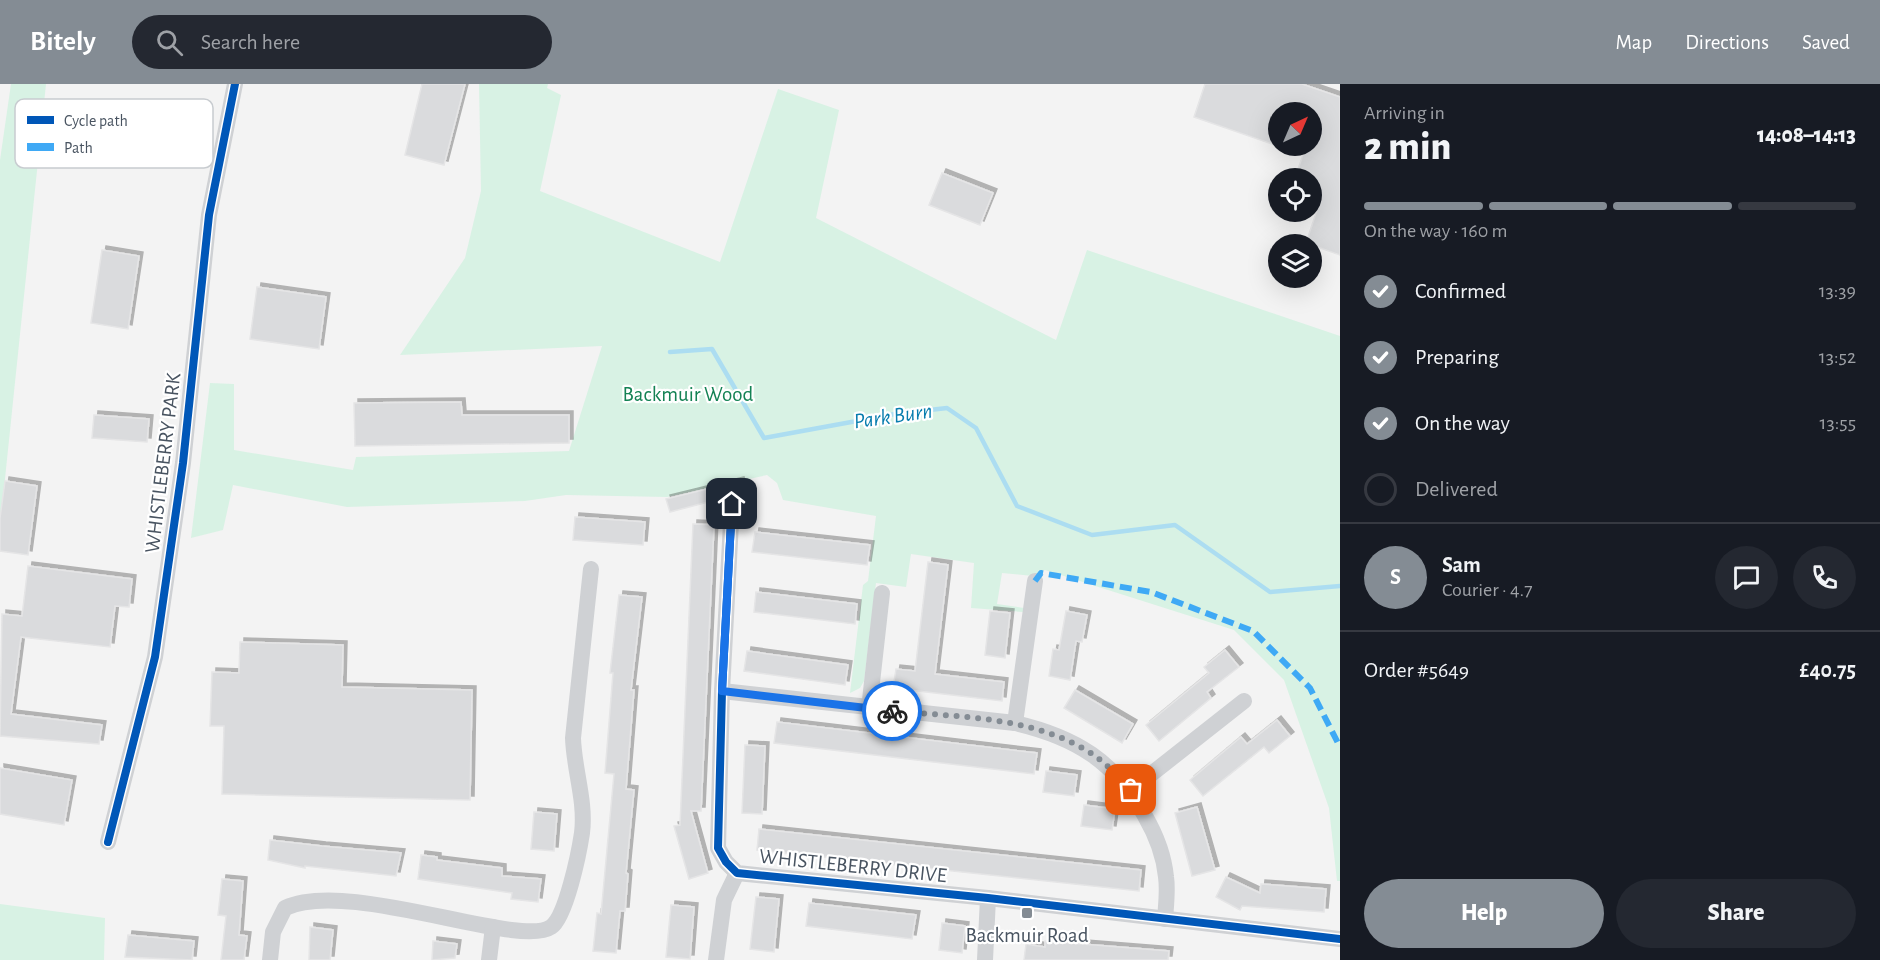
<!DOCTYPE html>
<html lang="en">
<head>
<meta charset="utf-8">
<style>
  :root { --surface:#171b24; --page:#242831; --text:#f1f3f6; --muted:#9ea1a6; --line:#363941; --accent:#848c94 }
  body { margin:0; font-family:"Alegreya Sans",sans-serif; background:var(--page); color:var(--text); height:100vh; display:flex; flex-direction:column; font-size:22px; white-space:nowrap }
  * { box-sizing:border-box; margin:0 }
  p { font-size:20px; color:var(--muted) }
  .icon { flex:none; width:33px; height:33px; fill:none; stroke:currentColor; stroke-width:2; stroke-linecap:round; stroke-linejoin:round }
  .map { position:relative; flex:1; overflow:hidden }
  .drawer { display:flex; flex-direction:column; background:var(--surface); width:540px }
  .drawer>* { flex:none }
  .needle { width:39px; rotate:44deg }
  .controls { position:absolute; left:1268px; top:18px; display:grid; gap:12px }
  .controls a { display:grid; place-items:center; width:54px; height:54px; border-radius:50%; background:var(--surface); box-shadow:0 6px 24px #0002; font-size:30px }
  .pin { position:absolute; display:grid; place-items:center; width:51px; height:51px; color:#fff; margin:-26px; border-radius:12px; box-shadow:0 3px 9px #0006 }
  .courier { position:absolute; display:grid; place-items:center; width:60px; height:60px; margin:-30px; border:4px solid #1a73e8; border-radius:50%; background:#fff; color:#222; box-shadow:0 2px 8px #0007 }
  .head em { font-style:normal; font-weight:800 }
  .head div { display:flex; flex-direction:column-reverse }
  .head { display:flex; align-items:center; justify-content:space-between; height:102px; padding:0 24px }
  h1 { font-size:39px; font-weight:800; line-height:45px }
  .bar { display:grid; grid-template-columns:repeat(4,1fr); gap:9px 6px; align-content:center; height:72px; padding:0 24px }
  .bar i { height:8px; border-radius:4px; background:var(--line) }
  .bar .active { background:var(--accent) }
  .bar p { grid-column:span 4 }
  .line { display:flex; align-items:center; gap:15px; padding:0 24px; border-top:2px solid var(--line) }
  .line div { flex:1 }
  .round { display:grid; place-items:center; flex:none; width:63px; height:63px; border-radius:32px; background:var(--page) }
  ol { padding:0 24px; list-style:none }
  li { display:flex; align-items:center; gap:18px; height:66px }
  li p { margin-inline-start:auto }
  li .icon { padding:6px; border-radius:50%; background:var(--accent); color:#fff; stroke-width:4 }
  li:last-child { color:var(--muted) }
  li i { width:33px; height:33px; border:3px solid var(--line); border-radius:50% }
  .cta { display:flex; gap:12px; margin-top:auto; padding:12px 24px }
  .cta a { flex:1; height:69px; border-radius:36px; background:var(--accent); color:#fff; font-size:24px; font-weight:800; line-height:69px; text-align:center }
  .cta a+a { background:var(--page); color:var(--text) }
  header { display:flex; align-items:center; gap:36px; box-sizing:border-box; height:84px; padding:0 30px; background:var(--accent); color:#fff }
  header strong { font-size:28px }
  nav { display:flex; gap:33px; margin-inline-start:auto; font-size:21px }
  .search { width:420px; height:54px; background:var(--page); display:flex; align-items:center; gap:15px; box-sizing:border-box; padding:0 21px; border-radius:33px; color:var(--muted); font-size:22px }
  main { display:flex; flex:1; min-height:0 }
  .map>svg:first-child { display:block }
</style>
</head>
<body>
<header>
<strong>Bitely</strong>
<div class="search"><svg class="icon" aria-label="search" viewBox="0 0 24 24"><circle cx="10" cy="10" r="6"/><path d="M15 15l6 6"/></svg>Search here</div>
<nav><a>Map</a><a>Directions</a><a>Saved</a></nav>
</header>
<main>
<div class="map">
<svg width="1340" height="876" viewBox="0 0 1340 876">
  <defs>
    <filter id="shadow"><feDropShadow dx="4" dy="-4" stdDeviation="0" flood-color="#0004"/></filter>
  </defs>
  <rect width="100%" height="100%" fill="#f3f3f3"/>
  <g fill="#d8f2e4">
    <polygon points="11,0 46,0 0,443 0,76"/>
    <polygon points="479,0 548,0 547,4 561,11 540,107 720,178 778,5 839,26 816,134 1056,256 1087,166 1340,252 1340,797 1337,797 1329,724 1284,596 1234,546 1045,486 1033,492 1002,489 997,520 1024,524 1023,528 971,524 974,479 911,470 906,503 876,499 864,597 860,604 850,609 863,501 868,497 876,432 783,416 777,399 767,391 667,413 566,411 525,417 347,423 233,401 223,446 191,454 210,299 234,300 234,366 353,386 356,373 569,367 602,262 400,271 465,174 481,107"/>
    <polygon points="0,820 105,834 104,876 0,876"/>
  </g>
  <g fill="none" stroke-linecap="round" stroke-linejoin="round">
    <polyline stroke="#acddf1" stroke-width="4.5" points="670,268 712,265 764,354 895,330 947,324 976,344 1017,422 1092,451 1175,441 1270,508 1340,502"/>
  </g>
  <g fill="#dadbdd" stroke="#e5e5e6" stroke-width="1.5" filter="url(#shadow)">
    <polygon points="422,0 465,0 444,81 405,71"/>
    <polygon points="1205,0 1302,0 1340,13 1340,171 1306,159 1321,114 1311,110 1311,94 1295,94 1306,62 1311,62 1311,28 1278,28 1278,62 1194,33"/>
    <polygon points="942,89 993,109 980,141 929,121"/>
    <polygon points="102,166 139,172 128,245 91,239"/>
    <polygon points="257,203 326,213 319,265 250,255"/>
    <polygon points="461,318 462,331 569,331 569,359 355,362 354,319"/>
    <polygon points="94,331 149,335 147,358 92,354"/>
    <polygon points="5,397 37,402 28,471 0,467 0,434"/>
    <polygon points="740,397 743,409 728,410 723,414 670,428 666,415"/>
    <polygon points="575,433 645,438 643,461 573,456"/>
    <polygon points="693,440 714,441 701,727 691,727 708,789 689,795 674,742 680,741"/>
    <polygon points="755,448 870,461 867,481 752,468"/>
    <polygon points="928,478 948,481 935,590 1004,598 1002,617 893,604 896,585 915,587"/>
    <polygon points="28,482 132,495 129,523 115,522 110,563 21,553 11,630 102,641 99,660 0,652 2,530 22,532"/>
    <polygon points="756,508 857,520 855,540 754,528"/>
    <polygon points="619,511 642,513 631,606 634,606 626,705 634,706 626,789 628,790 625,827 620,827 616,869 593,867 597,829 601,830 614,690 605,689 613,589 610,589"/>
    <polygon points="990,527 1010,529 1005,574 985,571"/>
    <polygon points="1066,527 1087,531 1082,558 1076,557 1070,596 1049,592 1053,565 1059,566"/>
    <polygon points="240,558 343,561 342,603 472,606 470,716 222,710 224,642 210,642 212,588 239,589"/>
    <polygon points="1225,566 1239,583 1207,608 1211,614 1159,657 1146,641 1209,589 1204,583"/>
    <polygon points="747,567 848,581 845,601 744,587"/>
    <polygon points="1075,606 1133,640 1122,659 1064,624"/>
    <polygon points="1277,636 1290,652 1269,669 1264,663 1203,712 1190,696 1241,653 1247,660"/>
    <polygon points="777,638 1037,669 1034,690 774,659"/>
    <polygon points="745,661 765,662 762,730 742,729"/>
    <polygon points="0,684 72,696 64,741 0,730"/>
    <polygon points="1046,687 1077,691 1074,712 1043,708"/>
    <polygon points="1084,721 1115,725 1112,746 1081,742"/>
    <polygon points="1197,723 1215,786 1192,792 1175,729"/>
    <polygon points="534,728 557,730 554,767 531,765"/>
    <polygon points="759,745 1141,786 1139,807 757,766"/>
    <polygon points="270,756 322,762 401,769 396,792 305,782 305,784 268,776"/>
    <polygon points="421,771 437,773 437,776 502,784 502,792 541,795 538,818 511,815 512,809 418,795"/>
    <polygon points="1226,793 1260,809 1261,800 1326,805 1324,828 1242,822 1240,826 1216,813"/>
    <polygon points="222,795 243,797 239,851 247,852 244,876 221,876 226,832 218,831"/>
    <polygon points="756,813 779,815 774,868 750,865"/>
    <polygon points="809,819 916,831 912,855 806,842"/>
    <polygon points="671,821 694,823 690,875 666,873"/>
    <polygon points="942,839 965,842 962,869 939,866"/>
    <polygon points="310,843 333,846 330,876 309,876"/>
    <polygon points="128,851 194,857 192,876 125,873"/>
    <polygon points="433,857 457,860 455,874 432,876"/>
    <polygon points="1045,857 1169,867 1168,876 1024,876 1026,860 1045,863"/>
  </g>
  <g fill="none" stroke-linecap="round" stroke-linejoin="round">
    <g stroke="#cfd1d4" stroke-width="16">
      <polyline points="732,420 722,607 718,764 726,778 737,789 988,814 1340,855"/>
      <path d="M722 607 1015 639C1075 653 1115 677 1145 732 1156 751 1164 772 1166 793 1168 806 1166 821 1165 835"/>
      <polyline points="869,625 882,509"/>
      <polyline points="1015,639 1035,497"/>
      <polyline points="1131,706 1244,617"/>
      <polyline points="108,758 155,573 183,379 209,131 235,0"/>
      <path d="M270 876 273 848 285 824C348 794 519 865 551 843 566 833 579 769 582 749 586 717 574 686 573 654L591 485"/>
      <polyline points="489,876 493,843"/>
      <polyline points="716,876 724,816 737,789"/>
      <polyline points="985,876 988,814"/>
    </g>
    <polyline stroke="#3fa9f5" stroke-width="6" stroke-dasharray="12 6" stroke-linecap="butt" points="1035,497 1041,489 1151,508 1253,547 1310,604 1340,663"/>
    <defs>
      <g id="cycleway">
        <polyline points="732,420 722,607 718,764 726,778 737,789 988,814 1340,855"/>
        <polyline points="108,758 155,573 183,379 209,131 235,0"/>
      </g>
    </defs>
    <use href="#cycleway" stroke="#fff" stroke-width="11"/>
    <use href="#cycleway" stroke="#0057b8" stroke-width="8"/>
  </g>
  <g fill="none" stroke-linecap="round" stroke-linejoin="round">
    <path stroke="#848c94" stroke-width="6" stroke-dasharray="0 10.8" d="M892 627C957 633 1028 632 1086 666 1103 676 1117 691 1131 706"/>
    <polyline stroke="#1a73e8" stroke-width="8" points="732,420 722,607 892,627"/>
  </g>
  <rect fill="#848c94" stroke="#fff" stroke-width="2" x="1021" y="823" width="12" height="12" rx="3"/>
  <g text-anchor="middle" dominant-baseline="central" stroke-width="4.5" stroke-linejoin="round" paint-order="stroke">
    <g font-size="21" fill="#148254" stroke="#fff">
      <text x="688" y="310">Backmuir Wood</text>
    </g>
    <g font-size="21" fill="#495461" stroke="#fff">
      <text transform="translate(163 379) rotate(-83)">WHISTLEBERRY PARK</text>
      <text transform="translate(853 782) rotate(6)">WHISTLEBERRY DRIVE</text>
    </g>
    <g font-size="21" fill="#495461" stroke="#fff">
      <text x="1027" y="851">Backmuir Road</text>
    </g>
    <g font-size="22" font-style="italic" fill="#087dae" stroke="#fff">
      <text transform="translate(893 332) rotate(-8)">Park Burn</text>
    </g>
  </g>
  <rect x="15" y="15" width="198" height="69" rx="9" fill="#fff" stroke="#c8ccd0" stroke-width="1.5"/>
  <rect x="27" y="32" width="27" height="8" fill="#0057b8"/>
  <rect x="27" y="59" width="27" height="8" fill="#3fa9f5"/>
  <g font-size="16" fill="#495461">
    <text x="64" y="42">Cycle path</text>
    <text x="64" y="69">Path</text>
  </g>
</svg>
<div class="controls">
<a><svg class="needle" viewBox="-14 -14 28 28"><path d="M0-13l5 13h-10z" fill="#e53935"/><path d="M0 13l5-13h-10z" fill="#9ea1a6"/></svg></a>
<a><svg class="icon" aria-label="locate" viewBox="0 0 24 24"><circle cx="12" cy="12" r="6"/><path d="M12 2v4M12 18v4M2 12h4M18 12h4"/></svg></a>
<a><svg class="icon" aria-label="layers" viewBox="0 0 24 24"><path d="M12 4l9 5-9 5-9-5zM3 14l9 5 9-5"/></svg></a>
</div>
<div class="pin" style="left:1131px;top:706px;background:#ea580c"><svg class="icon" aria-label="bag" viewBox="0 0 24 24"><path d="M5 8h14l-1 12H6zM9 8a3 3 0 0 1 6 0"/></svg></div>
<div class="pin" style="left:732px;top:420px;background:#1f2937"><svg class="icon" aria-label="home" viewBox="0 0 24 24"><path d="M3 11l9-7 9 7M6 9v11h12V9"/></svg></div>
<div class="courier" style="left:892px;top:627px"><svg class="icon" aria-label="bike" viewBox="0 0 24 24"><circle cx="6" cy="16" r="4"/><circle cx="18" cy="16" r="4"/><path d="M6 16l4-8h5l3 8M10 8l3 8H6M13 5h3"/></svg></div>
</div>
<section class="drawer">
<div class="head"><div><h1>2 min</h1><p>Arriving in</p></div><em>14:08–14:13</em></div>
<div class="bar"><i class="active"></i><i class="active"></i><i class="active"></i><i></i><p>On the way · 160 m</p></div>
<ol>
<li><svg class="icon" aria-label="check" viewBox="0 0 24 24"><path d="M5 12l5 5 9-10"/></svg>Confirmed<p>13:39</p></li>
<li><svg class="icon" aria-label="check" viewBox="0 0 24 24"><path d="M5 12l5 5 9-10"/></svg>Preparing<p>13:52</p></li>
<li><svg class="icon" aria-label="check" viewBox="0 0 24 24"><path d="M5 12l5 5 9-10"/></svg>On the way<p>13:55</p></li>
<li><i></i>Delivered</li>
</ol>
<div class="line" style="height:108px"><b class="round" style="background:var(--accent);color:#fff">S</b><div><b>Sam</b><p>Courier · 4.7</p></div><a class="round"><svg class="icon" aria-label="chat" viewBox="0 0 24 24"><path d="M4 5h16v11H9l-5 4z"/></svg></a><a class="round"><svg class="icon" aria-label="phone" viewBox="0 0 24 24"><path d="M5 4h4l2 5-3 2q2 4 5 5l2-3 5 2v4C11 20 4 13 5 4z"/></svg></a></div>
<div class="line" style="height:78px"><div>Order #5649</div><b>£40.75</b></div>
<div class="cta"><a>Help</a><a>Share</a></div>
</section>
</main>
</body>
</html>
